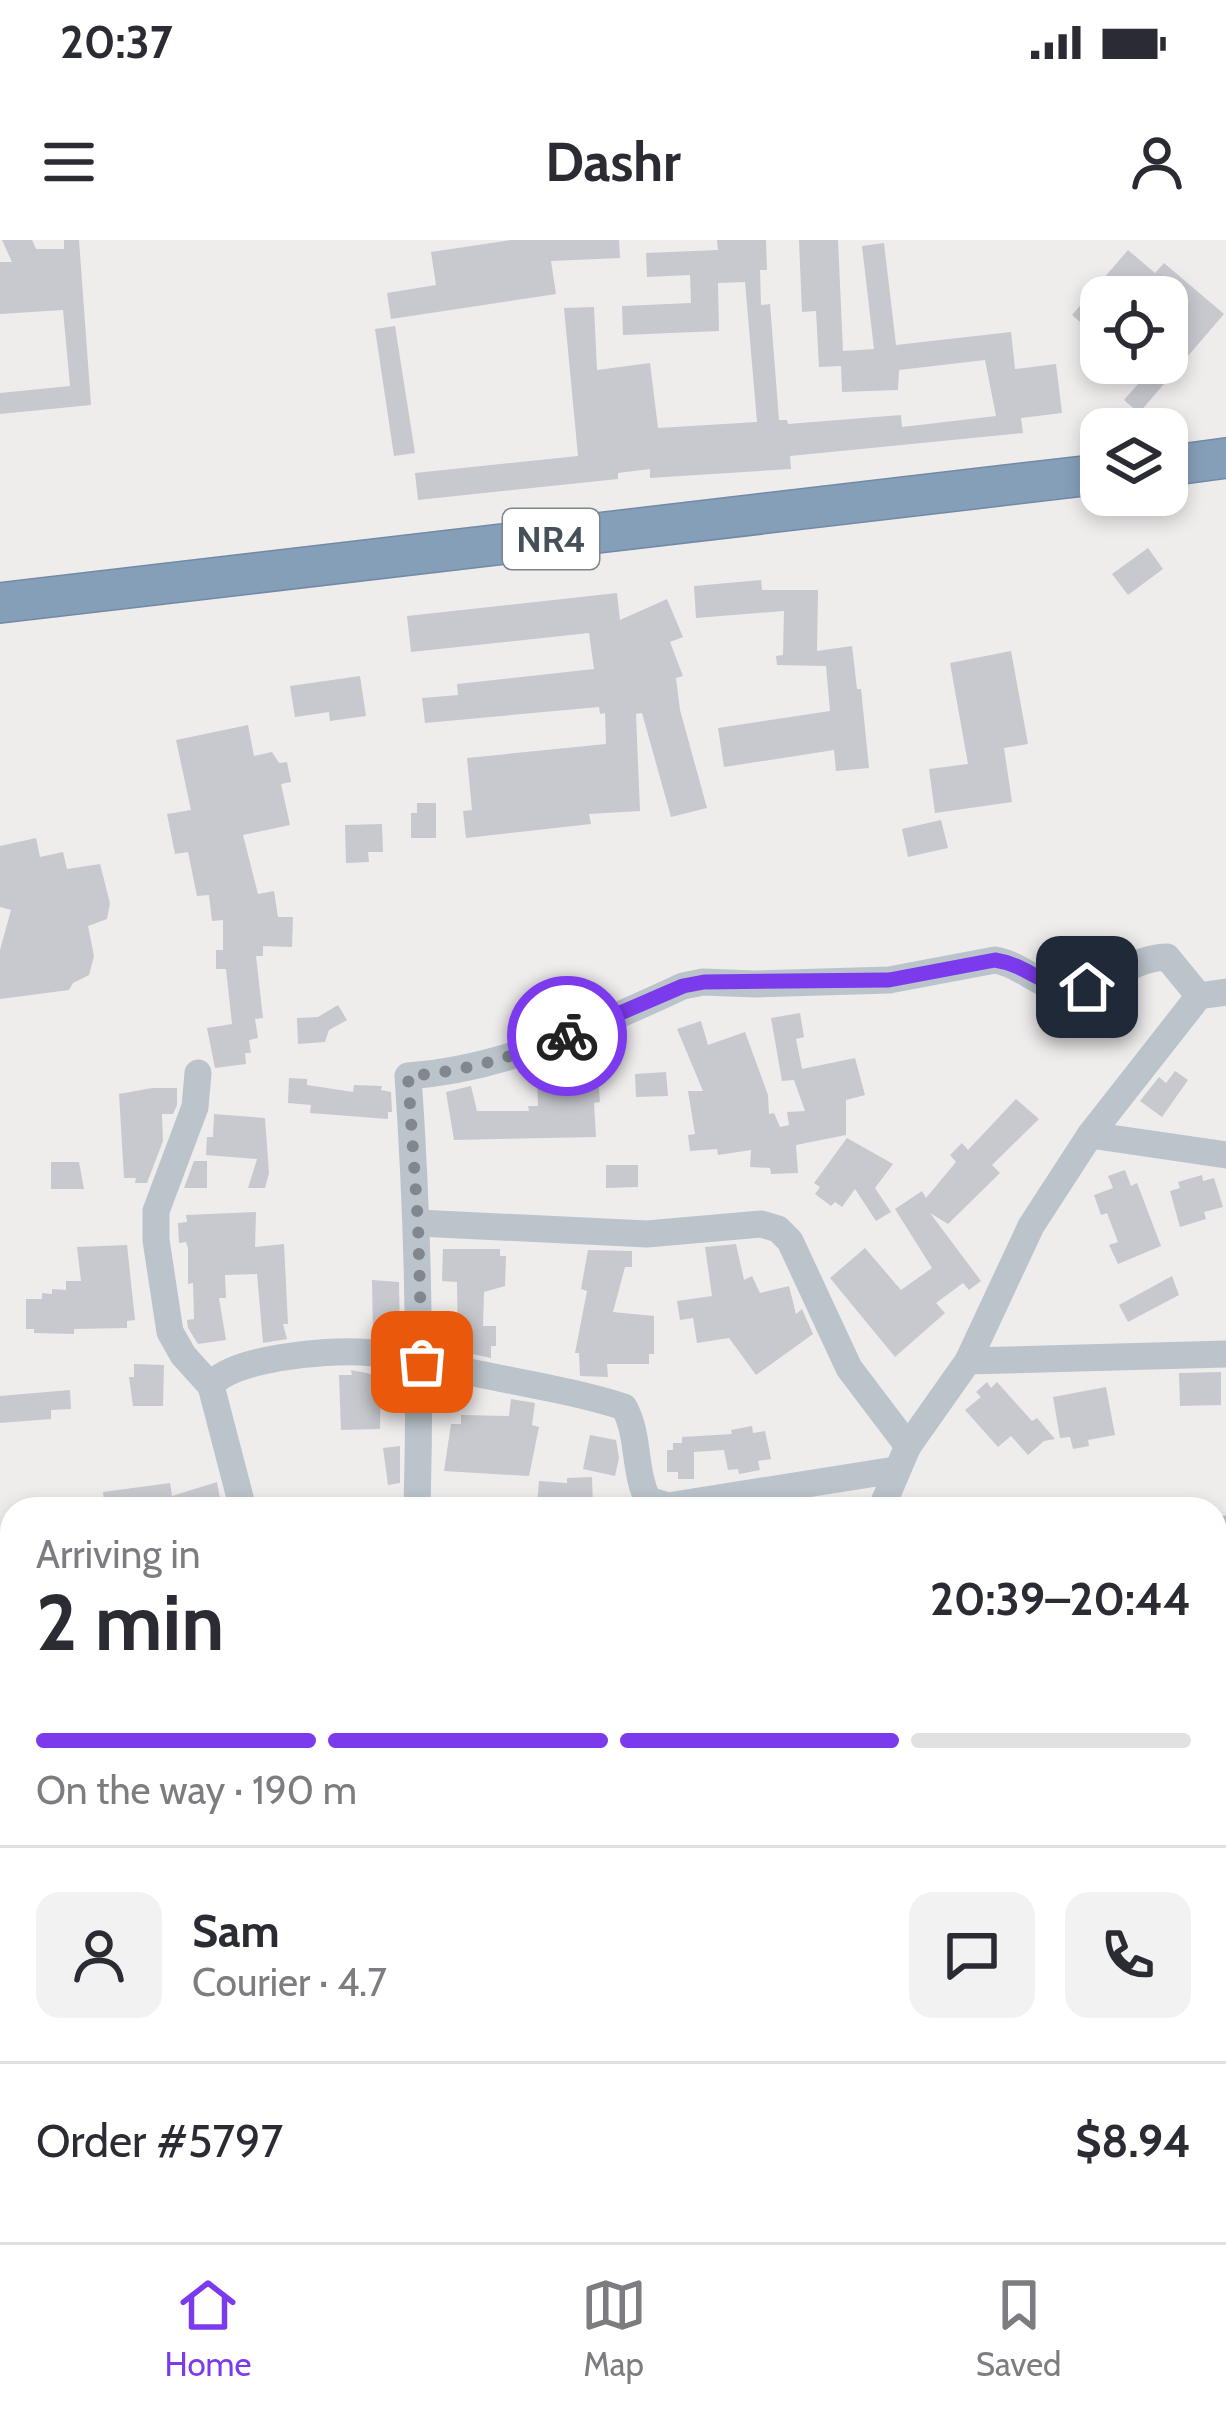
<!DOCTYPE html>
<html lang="en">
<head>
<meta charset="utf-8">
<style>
  :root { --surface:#fff; --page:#f2f2f3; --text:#2b2b33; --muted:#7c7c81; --line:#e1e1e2; --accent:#7c3aed }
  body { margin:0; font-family:Cabin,sans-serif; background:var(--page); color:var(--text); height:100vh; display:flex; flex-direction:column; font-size:45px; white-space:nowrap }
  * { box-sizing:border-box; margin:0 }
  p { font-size:39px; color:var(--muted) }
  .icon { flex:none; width:66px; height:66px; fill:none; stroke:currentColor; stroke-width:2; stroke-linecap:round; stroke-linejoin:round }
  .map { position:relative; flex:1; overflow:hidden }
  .sheet { position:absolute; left:0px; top:1257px; width:1227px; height:747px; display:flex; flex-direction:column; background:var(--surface); border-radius:36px 36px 0 0; box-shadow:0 6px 18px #0003 }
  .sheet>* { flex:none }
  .tools { position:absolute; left:1080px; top:36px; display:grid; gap:24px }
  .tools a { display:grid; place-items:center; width:108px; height:108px; border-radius:24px; background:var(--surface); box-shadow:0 6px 18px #0003; font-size:60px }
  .pin { position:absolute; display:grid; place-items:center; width:102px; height:102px; color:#fff; margin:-51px; border-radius:24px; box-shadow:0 6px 18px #0006 }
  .courier { position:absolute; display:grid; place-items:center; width:120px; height:120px; margin:-60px; border:9px solid #7c3aed; border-radius:50%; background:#fff; color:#222; box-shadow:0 3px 15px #0007 }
  .headline em { font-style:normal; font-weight:700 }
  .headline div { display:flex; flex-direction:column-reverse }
  .headline { display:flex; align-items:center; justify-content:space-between; height:204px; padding:0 36px }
  h1 { font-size:78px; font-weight:700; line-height:90px }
  .bar { display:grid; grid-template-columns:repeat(4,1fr); gap:18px 12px; align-content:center; height:144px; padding:0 36px }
  .bar i { height:15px; border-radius:9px; background:var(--line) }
  .bar .current { background:var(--accent) }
  .bar p { grid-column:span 4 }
  .line { display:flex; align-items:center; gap:30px; padding:0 36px; border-top:3px solid var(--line) }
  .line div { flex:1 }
  .round { display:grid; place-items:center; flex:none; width:126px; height:126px; border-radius:24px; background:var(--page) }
  .status { display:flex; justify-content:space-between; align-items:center; height:84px; padding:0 60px; background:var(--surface); direction:ltr }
  .status svg { height:33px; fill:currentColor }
  header { display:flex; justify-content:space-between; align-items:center; height:156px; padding:0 36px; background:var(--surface); font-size:54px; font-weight:700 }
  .tabs { display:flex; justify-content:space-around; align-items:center; height:168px; border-top:3px solid var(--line); background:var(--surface); font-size:33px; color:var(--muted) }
  .tabs a { display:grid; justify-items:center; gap:6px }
  .tabs .current { color:var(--accent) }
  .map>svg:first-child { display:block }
</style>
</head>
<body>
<div class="status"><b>20:37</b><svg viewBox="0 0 49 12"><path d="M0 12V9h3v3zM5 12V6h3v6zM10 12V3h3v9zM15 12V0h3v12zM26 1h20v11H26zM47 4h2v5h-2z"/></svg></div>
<header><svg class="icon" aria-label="menu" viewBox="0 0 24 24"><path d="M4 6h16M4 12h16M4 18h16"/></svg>Dashr<svg class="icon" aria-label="person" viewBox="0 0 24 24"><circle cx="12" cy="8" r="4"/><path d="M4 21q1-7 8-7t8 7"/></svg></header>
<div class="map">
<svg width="1226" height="2002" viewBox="0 0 1226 2002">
  <rect width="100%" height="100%" fill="#efecec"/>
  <g fill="#c7c9cf">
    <polygon points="2,0 32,0 36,9 64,9 64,0 79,0 91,165 0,174 0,153 70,146 63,70 0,74 0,22 12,22"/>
    <polygon points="511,0 619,0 620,18 551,21 556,54 391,79 387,53 436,45 431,12"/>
    <polygon points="717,0 766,0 767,30 760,30 761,65 770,64 779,180 787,180 788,184 901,175 902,187 996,176 985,120 899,130 898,150 842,152 841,126 819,127 816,71 802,72 799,0 838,0 843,111 874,109 862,6 884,3 896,105 1011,92 1015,129 1056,124 1062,173 1021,178 1023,193 790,216 791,229 650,238 650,229 618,233 618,239 418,260 415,233 578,216 564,68 594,67 597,130 650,123 658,188 757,182 745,42 718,43 719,91 623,95 622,66 691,63 690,35 647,37 646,13 718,10"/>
    <polygon points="1128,10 1155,33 1164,23 1224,74 1139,173 1124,160 1139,143 1115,123 1167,123 1167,100 1184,81 1167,67 1167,57 1156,57 1149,51 1144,57 1101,57 1101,100 1072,75"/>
    <polygon points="395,86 415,213 394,216 375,89"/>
    <polygon points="1148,308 1163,329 1128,355 1112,334"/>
    <polygon points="761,340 762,350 818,350 817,411 852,406 857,449 861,449 869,528 836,531 834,510 724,527 718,488 830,471 826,426 777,425 776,416 783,415 784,371 696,378 694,346"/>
    <polygon points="617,353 620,380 667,359 683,397 670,402 683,436 676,438 680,470 707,568 671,577 642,473 636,474 640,571 589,574 591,584 466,598 463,571 472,570 467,518 606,504 605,473 600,474 599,467 425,483 422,458 458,455 457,444 594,429 589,393 411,412 407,376"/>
    <polygon points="1011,411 1028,504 1004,508 1012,562 935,573 929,529 968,524 950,423"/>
    <polygon points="360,436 366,476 330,481 329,472 295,477 290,446"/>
    <polygon points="248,485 254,516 272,512 279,523 287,522 291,542 281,544 290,585 243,595 258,654 274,651 278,677 293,677 292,707 263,706 263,716 256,716 263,778 255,779 258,798 249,800 251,813 245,813 246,824 215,828 207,788 232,784 226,729 216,729 216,710 223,710 223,680 212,681 209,655 197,656 188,612 175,614 167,574 191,570 176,500"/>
    <polygon points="417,563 436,563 436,598 411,598 411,573 417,573"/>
    <polygon points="941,580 948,608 908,617 902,589"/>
    <polygon points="382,584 383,612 368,612 369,622 346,623 345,585"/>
    <polygon points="36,598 40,617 63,612 67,629 100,624 110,663 107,679 88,686 94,716 89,735 73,743 69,750 0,759 0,710 11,670 0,667 0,606"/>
    <polygon points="338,765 347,780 329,790 325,802 298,804 297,778 318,777"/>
    <polygon points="800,773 804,797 796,799 802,829 855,818 865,855 846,860 846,895 796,905 798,933 771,934 770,928 750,927 751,910 718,915 717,909 690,911 688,895 695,894 688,851 703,851 677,789 701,781 708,805 745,792 768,855 769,874 774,873 780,887 789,885 787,872 805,871 794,840 782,841 771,778"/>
    <polygon points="597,822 600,862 594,863 596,897 454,900 446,852 471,846 477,871 529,871 528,866 538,866 537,836 561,835 561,823"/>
    <polygon points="1175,831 1188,840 1162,877 1140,861 1159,837 1166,843"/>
    <polygon points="666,832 668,856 636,857 635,834"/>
    <polygon points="289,838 307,839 307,845 353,852 354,845 382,846 381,850 391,852 392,872 388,872 388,879 310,873 311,865 288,863"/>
    <polygon points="152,848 177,848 177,865 173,874 162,874 163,901 147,943 135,943 136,938 124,938 119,854"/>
    <polygon points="1016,859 1039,879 992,925 1000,933 948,984 930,973 981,1041 969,1050 963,1043 936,1063 945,1073 895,1117 830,1038 865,1008 901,1050 932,1028 895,969 922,951 926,958 956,922 950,915 962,903 968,910"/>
    <polygon points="214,874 265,878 269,933 265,948 248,948 257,919 206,915 207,897 213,897"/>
    <polygon points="847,898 893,924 875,948 891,972 876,981 855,949 842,967 835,962 831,966 815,954 820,947 814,943"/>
    <polygon points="194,921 207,921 207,948 184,948"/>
    <polygon points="51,922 79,922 84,949 51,949"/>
    <polygon points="606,925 638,925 638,947 606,948"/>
    <polygon points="1125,930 1131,946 1137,943 1161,1006 1118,1024 1109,1005 1118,1002 1107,973 1101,975 1094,955 1113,948 1108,936"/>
    <polygon points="1202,935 1203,941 1214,938 1223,967 1204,972 1206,979 1180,987 1170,951 1180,948 1178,942"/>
    <polygon points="256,972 255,1007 284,1004 288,1084 283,1084 287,1099 263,1103 257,1034 225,1035 226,1058 219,1058 226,1100 198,1104 188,1088 187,1080 194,1079 193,1043 188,1044 188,1008 186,1002 179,1003 178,983 187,982 186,975"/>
    <polygon points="736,1004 744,1040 752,1036 760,1053 789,1046 796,1074 802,1069 813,1094 756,1135 729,1098 697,1103 693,1078 680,1080 677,1061 712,1056 705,1007"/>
    <polygon points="127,1005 135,1080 127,1081 127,1088 74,1089 74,1094 34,1093 34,1089 26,1089 26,1059 42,1059 42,1053 52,1054 52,1049 66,1050 66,1041 81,1041 77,1007"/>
    <polygon points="443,1009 500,1009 500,1016 506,1016 505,1046 484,1052 483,1086 496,1086 496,1106 491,1106 491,1118 458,1111 457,1042 442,1041"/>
    <polygon points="588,1010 632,1011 632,1027 625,1027 613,1072 654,1076 654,1114 649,1114 649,1124 607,1124 608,1137 580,1136 579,1113 575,1113 587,1051 581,1049"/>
    <polygon points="1172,1036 1179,1055 1128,1082 1119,1065"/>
    <polygon points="372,1040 399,1042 400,1095 373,1095"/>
    <polygon points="134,1124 164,1125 163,1166 133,1166 129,1137 134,1137"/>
    <polygon points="351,1130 381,1136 380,1189 341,1190 339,1135 352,1135"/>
    <polygon points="1221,1132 1221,1165 1180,1166 1179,1133"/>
    <polygon points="987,1142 991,1148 997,1142 1032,1181 1037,1178 1055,1199 1044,1201 1028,1215 1011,1196 998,1207 965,1170 981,1157 976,1152"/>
    <polygon points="1106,1147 1115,1195 1088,1200 1089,1206 1073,1209 1070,1197 1060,1198 1053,1157"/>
    <polygon points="70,1150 71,1169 51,1170 51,1179 0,1183 0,1156"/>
    <polygon points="511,1159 535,1163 532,1185 539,1187 529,1236 444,1231 451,1184 461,1184 461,1175 509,1176"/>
    <polygon points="752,1186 753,1193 765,1191 771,1219 758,1221 760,1230 739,1234 738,1229 728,1230 724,1210 694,1212 694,1239 678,1239 678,1232 667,1232 667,1210 673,1210 673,1203 682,1203 682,1197 732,1194 731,1190"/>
    <polygon points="590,1195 616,1200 619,1218 615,1236 583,1229"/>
    <polygon points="400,1206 400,1243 388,1245 383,1208"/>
    <polygon points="592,1237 593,1268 537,1266 539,1241 567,1243 567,1238"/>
    <polygon points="217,1242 222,1269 105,1269 103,1252 170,1243 172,1256"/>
  </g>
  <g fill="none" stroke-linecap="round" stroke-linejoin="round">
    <defs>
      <g id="highway">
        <polyline points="1167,226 1226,218"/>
        <polyline points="0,363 1101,234"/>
      </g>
    </defs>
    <use href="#highway" stroke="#728aa5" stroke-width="42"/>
    <g stroke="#bbc4cb" stroke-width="27">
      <polyline points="198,833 195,867 156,971 156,1000 170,1092 183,1115 211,1146"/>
      <polyline points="1090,895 1226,915"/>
      <polyline points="418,983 647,994 761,984 778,989 790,1001 849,1128 908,1206"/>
      <polyline points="968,1121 1226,1114"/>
      <path d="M243 1269 211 1146C228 1118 328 1110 360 1112 400 1114 441 1126 479 1134 527 1144 577 1152 624 1167 640 1196 633 1230 648 1260L668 1266 895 1230"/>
      <path d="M417 1269C421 1124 418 981 408 836 506 829 595 786 683 746L703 742 755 744 889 740 995 720C1021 724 1040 748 1066 749 1102 750 1128 718 1167 717L1199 756"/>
      <polyline points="881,1269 908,1206 968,1121 1031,986 1090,895 1199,756 1226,752"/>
      <polyline points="1215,1291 1226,1289"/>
      <polyline points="0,1370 12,1365"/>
      <polyline points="1215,1485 1226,1481"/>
      <polyline points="0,1668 12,1664"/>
      <polyline points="1215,1786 1226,1784"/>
      <polyline points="0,1790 12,1795"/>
      <polyline points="191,1992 199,2002"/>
      <polyline points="0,1995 12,1989"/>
      <polyline points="161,2002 167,1992"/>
    </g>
    <use href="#highway" stroke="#869fb9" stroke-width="39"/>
  </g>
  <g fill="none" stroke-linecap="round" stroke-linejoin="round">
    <path stroke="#81878c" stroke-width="12" stroke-dasharray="0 21.6" d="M422 1122 418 983 408 836C463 832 516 816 567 796"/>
    <path stroke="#7c3aed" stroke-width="15" d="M567 796 683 746 704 742 889 740 995 720C1033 726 1041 751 1087 747"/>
  </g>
  <g text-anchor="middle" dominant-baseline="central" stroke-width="9" stroke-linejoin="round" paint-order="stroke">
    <rect fill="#fff" stroke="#7e848b" stroke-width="3" x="503" y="269" width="96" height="60" rx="9"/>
    <g font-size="36" font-weight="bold" fill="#465059">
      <text x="551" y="299">NR4</text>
    </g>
  </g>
</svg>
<div class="tools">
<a><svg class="icon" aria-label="locate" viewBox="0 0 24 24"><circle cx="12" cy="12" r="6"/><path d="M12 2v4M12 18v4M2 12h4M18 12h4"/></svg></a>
<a><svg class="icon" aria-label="layers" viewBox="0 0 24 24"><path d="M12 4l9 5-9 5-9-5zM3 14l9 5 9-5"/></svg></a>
</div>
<div class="pin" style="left:422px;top:1122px;background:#ea580c"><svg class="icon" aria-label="bag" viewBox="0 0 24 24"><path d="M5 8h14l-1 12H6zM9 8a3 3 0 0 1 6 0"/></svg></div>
<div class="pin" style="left:1087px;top:747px;background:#1f2937"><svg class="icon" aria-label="home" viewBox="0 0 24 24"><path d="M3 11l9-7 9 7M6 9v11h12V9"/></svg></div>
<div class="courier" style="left:567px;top:796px"><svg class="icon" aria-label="bike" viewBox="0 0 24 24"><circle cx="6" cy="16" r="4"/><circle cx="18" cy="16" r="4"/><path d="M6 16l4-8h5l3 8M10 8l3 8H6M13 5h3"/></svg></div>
<section class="sheet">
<div class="headline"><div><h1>2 min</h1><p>Arriving in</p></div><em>20:39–20:44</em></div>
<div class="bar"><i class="current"></i><i class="current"></i><i class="current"></i><i></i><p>On the way · 190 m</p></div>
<div class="line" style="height:216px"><a class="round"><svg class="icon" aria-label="person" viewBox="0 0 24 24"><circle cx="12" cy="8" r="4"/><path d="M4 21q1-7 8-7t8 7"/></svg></a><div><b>Sam</b><p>Courier · 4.7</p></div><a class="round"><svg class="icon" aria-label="chat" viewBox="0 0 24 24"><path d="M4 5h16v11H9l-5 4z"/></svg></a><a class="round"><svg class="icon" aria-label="phone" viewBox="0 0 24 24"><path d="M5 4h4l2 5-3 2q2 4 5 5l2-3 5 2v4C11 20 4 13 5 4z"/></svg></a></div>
<div class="line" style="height:156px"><div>Order #5797</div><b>$8.94</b></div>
</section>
</div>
<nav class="tabs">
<a class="current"><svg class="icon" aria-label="home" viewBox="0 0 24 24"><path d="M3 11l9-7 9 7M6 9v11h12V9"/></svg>Home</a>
<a><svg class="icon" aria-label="map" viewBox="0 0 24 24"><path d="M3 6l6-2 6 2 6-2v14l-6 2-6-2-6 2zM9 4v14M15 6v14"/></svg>Map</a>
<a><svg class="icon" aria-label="saved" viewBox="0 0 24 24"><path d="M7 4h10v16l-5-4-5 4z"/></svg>Saved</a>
</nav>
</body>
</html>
